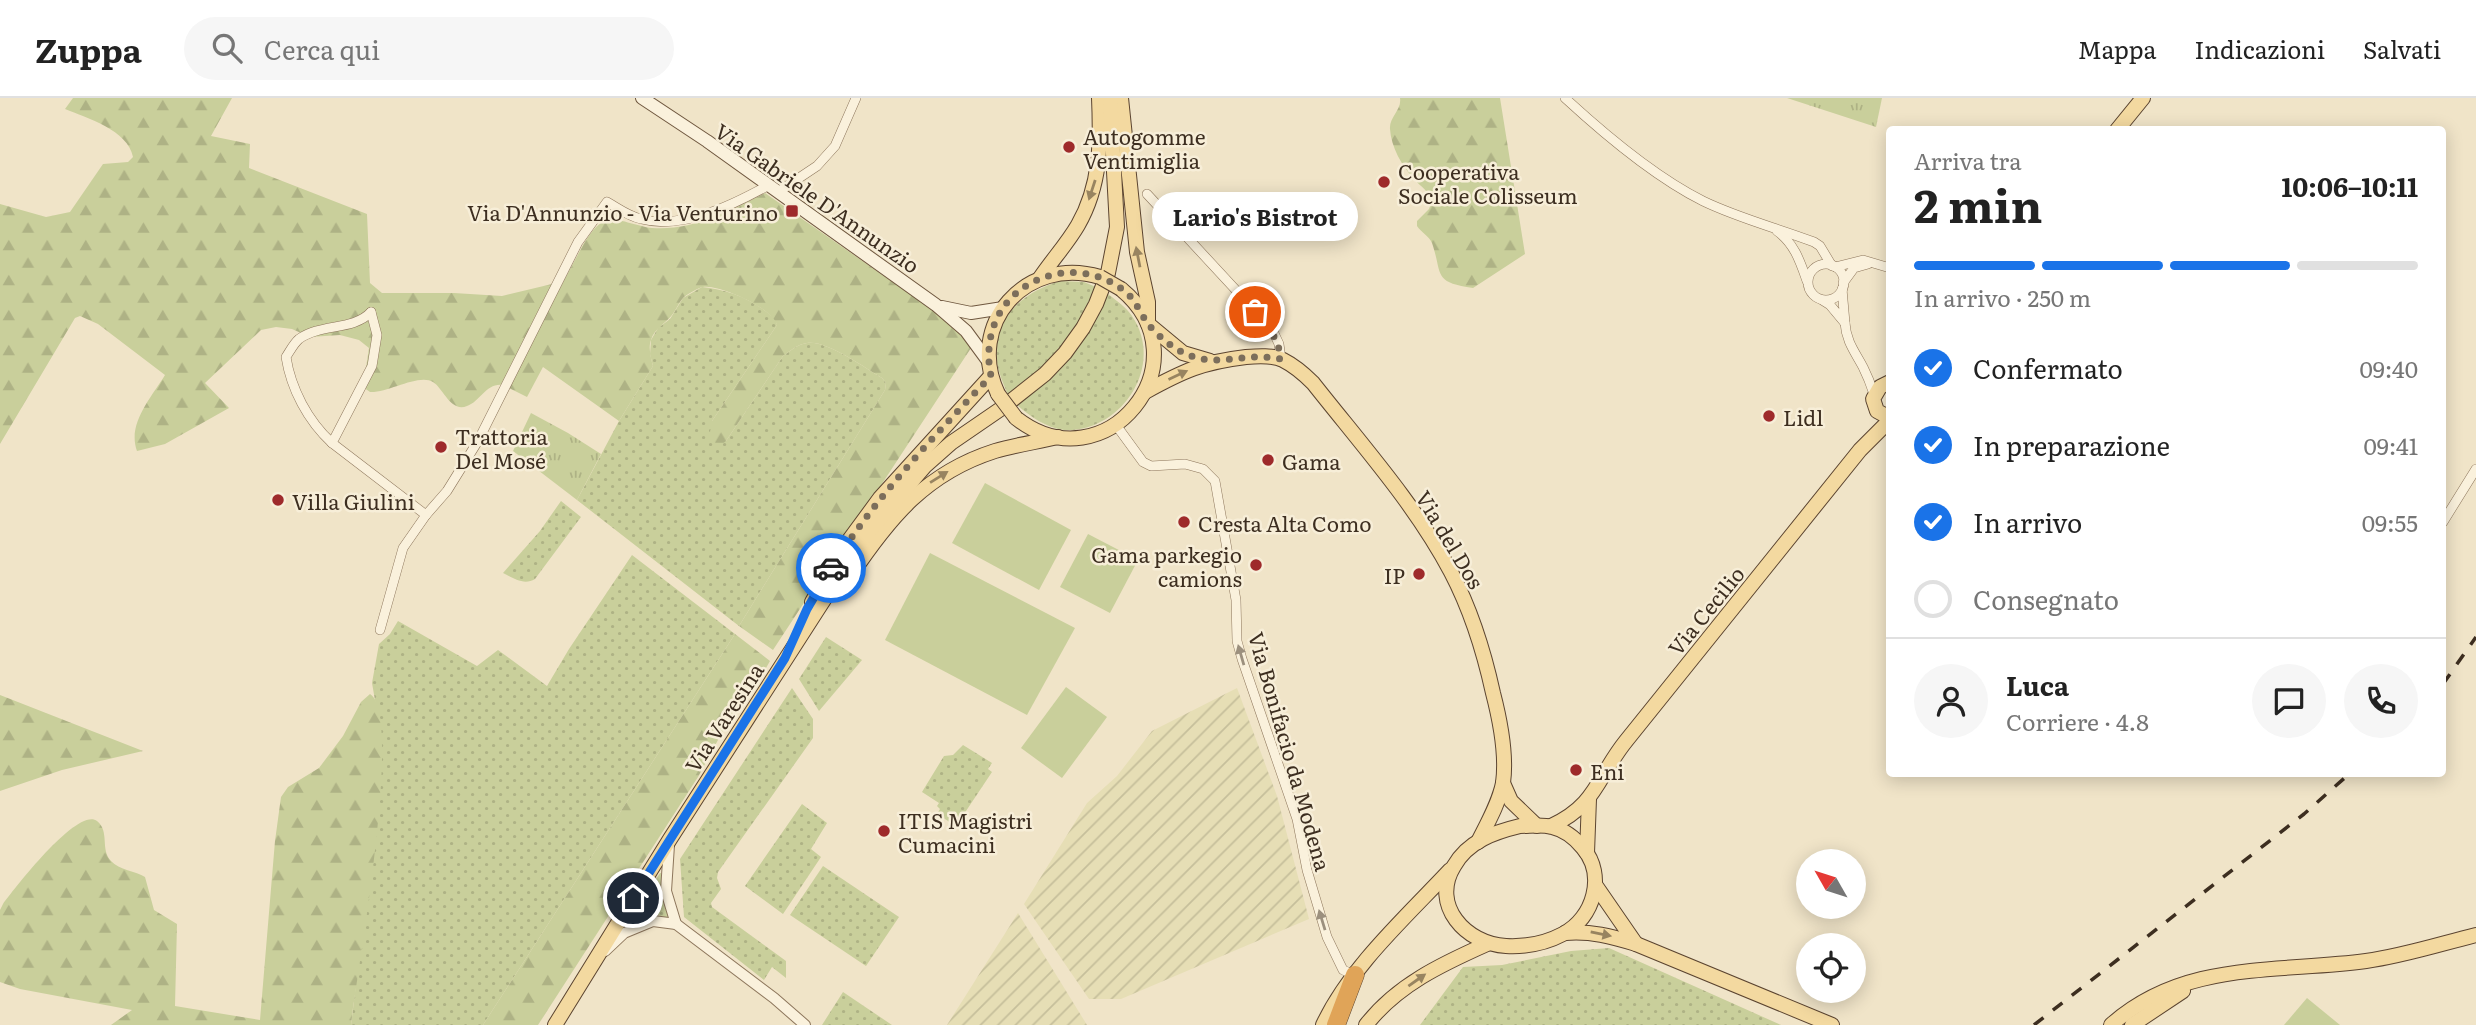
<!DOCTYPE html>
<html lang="it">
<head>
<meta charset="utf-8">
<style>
  :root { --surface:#fff; --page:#f6f6f6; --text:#222; --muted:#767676; --line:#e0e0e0; --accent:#1a73e8 }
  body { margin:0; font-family:Literata,serif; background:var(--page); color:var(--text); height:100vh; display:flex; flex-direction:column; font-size:26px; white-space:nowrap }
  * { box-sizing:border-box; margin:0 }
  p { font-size:23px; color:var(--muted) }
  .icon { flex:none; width:38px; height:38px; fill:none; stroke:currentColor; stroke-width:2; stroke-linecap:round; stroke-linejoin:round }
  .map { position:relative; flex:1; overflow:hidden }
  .panel { position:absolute; left:1886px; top:28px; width:560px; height:651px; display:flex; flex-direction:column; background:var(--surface); border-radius:7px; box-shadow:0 4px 18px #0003 }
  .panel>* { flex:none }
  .needle { width:46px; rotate:309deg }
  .buttons { position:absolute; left:1796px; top:751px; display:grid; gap:14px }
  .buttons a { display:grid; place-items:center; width:70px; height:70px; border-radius:50%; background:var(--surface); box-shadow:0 4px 18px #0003; font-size:35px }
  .pin { position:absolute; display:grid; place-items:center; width:60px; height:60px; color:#fff; margin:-30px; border:4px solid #fff; border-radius:50%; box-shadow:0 2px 7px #0007 }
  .courier { position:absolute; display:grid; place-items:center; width:70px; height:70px; margin:-35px; border:5px solid #1a73e8; border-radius:50%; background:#fff; color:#222; box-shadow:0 2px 9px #0007 }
  .bubble { position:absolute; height:49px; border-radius:24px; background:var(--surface); box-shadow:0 4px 18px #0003; font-size:23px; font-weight:700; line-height:49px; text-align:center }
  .headline em { font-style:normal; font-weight:700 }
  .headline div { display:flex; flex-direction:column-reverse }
  .headline { display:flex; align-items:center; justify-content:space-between; height:119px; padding:0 28px }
  h1 { font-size:46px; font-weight:700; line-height:52px }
  .bar { display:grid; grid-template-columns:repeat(4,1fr); gap:10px 7px; align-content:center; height:84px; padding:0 28px }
  .bar i { height:9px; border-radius:5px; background:var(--line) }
  .bar .on { background:var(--accent) }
  .bar p { grid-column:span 4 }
  .line { display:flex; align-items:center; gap:18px; padding:0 28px; border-top:2px solid var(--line) }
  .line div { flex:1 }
  .round { display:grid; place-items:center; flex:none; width:74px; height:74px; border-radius:37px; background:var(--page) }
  ol { padding:0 28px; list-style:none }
  li { display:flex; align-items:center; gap:21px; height:77px }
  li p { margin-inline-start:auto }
  li .icon { padding:7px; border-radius:50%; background:var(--accent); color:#fff; stroke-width:4 }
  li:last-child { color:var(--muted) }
  li i { width:38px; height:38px; border:4px solid var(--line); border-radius:50% }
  header { display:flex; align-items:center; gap:42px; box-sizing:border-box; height:98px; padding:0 35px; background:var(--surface); border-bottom:2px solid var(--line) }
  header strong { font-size:33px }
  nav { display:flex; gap:38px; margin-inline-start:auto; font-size:24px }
  .search { width:490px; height:63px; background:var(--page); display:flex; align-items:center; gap:18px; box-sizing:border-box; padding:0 24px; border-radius:38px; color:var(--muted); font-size:26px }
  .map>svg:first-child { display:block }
</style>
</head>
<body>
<header>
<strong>Zuppa</strong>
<div class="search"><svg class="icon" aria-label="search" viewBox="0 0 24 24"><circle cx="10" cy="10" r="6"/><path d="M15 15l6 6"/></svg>Cerca qui</div>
<nav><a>Mappa</a><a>Indicazioni</a><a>Salvati</a></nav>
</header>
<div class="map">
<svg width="2476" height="927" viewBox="0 0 2476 927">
  <defs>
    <pattern id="farmland-furrows" width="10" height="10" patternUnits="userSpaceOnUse" patternTransform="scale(1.75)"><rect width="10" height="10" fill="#e6deb5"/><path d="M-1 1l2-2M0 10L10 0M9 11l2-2" fill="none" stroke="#c6bf9b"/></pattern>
    <pattern id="grass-dots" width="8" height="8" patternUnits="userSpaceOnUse" patternTransform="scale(1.75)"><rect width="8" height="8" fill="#c9cf9b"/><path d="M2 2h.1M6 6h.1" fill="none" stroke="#aeb285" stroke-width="1.8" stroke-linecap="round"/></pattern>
    <pattern id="forest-firs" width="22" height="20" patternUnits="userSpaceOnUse" patternTransform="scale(1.75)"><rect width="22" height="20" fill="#c9cf9b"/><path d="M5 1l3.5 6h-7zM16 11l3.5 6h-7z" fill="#aeb285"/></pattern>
    <pattern id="park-tufts" width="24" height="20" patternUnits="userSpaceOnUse" patternTransform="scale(1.75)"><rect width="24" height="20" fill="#c9cf9b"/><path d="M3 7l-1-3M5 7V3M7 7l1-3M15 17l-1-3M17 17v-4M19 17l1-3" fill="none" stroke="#aeb285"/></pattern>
  </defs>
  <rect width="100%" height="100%" fill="#f0e4c8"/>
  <g fill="url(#farmland-furrows)">
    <polygon points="1237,590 1277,698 1309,821 1121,901 1089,901 1024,806 1087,705 1117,678 1152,633"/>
    <polygon points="1018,815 1087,927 947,927"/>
  </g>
  <g fill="url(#grass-dots)">
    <path d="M1061 183 1084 184 1096 189C1078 234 1047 268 1008 297 1004 287 999 276 997 265 990 222 1023 193 1061 183Z"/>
    <path d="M702 189C728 191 757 203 776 222L777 227 712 323 726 343 783 258C790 253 798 246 807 245 827 242 865 270 882 280L886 285 885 292 739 528 577 402 619 323 653 268 650 256 651 242 658 230 670 221 683 200Z"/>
    <path d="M1108 196C1117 203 1126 209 1132 218 1166 268 1121 335 1064 332 1046 330 1030 318 1017 307 1061 273 1084 248 1108 196Z"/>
    <path d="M561 403 581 419 535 481C524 488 513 480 503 475L540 433Z"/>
    <polygon points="632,457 735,536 483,927 351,927 381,681 380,631 372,585 379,546 390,536 398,523 477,568 498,552 547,588 569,551"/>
    <polygon points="826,539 862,562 819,613 799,581"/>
    <polygon points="792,590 813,621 813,640 718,774 717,780 721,791 711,805 712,809 786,863 786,880 772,869 764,882 684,819 680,761"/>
    <polygon points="963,647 992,665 988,671 992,674 956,728 937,716 940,711 937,708 939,705 922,694 944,658 953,657"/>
    <polygon points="802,706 827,725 811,751 821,759 783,816 745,788"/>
    <polygon points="823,768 899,819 866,868 790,817"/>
    <polygon points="660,775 661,775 662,800 671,822 645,812 640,806"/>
    <polygon points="1609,850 1781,927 1420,927 1463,869 1502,867 1571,853"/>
    <polygon points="843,894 892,927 822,927"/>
  </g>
  <g fill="url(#forest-firs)">
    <path d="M73 0H232L211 38 250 46 249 70 367 116 370 185 382 195H454L502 198 552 186 504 287C486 284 481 303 467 308 451 315 443 290 433 284 419 275 388 295 370 294L363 289 369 250 359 242 340 237 310 239 292 231 276 229 261 232 205 285 229 310 165 346 137 353C127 326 151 300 165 277L98 226 80 218 75 220 0 346V106L46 119 70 114 103 66 128 64 133 59C128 32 87 20 65 11Z"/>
    <path d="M1400 0H1500L1525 156 1473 190C1432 184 1443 177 1432 145 1429 138 1421 134 1417 128V123L1429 111 1432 103C1429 93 1421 89 1414 81 1402 68 1391 49 1390 31 1389 19 1402 12 1400 0Z"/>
    <path d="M765 95 937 215 959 235 971 250 773 552 739 528 885 292 886 285 882 280C865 270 827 242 807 245 798 246 790 253 783 258L726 343 721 347H716L710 334 712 323 777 227C774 211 719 186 703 189 698 190 688 196 684 199 679 204 676 212 672 217 666 225 654 231 651 242 648 250 651 260 653 268L619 323 543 269 527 299 507 289 583 147C590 136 597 124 610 121 616 120 642 129 652 130 693 133 730 113 765 95Z"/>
    <polygon points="735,536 770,563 766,570 732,616 698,679 538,927 483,927"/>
    <path d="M370 596C404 616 356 881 351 927H111L132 912 20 891 0 884V812L3 806C14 791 78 708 97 723 110 733 100 752 111 763 119 772 136 773 145 779L154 812 177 826 175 908 260 922 275 743 281 699 288 689 319 670 343 638 361 604Z"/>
    <polygon points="0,597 143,653 62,672 0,693"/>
  </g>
  <g fill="url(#park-tufts)">
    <polygon points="1787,0 1882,0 1876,29"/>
    <polygon points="531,315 568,335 601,356 577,402 513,353"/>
  </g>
  <g fill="#c9cf9b">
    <polygon points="985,385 1071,432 1039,492 952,445"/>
    <polygon points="1088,436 1138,462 1110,515 1060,489"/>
    <polygon points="930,455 1075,530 1027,617 885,542"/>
    <polygon points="1066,589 1107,619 1062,680 1021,650"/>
    <polygon points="2307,900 2340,927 2284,927"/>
  </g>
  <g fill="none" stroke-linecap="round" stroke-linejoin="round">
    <defs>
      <g id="minor">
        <path d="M1565 0C1603 35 1657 80 1703 103 1738 120 1777 130 1814 144L1820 148 1832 168"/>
        <polyline points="778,94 817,68 835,48 856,0"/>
        <polyline points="1147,96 1272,231 1279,246 1281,261"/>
        <path d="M1777 133C1794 145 1800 163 1807 183"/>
        <circle cx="1826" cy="184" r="18"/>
        <polyline points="1835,169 1863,162 1890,170"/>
        <polyline points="1843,185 1854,170 1868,166"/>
        <polyline points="1822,202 1830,207 1845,225 1842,191"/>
        <path d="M371 214 377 237 372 268 332 345 426 417 447 393 478 343 578 144 607 104C618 110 628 118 641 121 683 132 733 107 769 87"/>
        <path d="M1845 225C1846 243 1855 254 1863 269 1867 277 1871 287 1874 296"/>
        <polyline points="1116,327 1143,364 1151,368 1185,366 1203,371 1215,383 1236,502 1237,543 1242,561 1297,721 1307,772 1327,839 1343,872 1355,877"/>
        <path d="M332 345C308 323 291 291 286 259 290 253 294 245 299 241 321 225 353 233 371 214"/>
        <polyline points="2443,424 2476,371"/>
        <polyline points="380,532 403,450 426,417"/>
      </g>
      <g id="tertiary">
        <polyline points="669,747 666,793 676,826"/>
        <polyline points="633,800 653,823"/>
        <polyline points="605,853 624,835 653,823 676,826 774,900 805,927"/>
      </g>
      <g id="secondary">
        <polyline points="642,0 707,43 936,207 966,233 988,263"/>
        <polyline points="942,209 971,215 1003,210"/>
      </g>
      <g id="primary">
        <polyline points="1121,0 1137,154 1148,204 1148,224"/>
        <polyline points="2117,32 2143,0"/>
        <path d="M1040 180C1052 162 1067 146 1078 127 1101 87 1101 44 1099 0"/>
        <polyline points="1148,226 1183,255 1210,263"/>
        <polyline points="1890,284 1880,289 1873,301 1877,313 1890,320"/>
        <path d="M1145 294C1183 273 1203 264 1246 259 1258 258 1273 257 1283 262 1295 268 1304 276 1313 285 1361 346 1415 406 1451 474 1471 512 1484 554 1493 595 1500 622 1507 656 1503 685 1499 705 1487 726 1478 744"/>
        <path d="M998 296C965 226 1026 157 1100 179"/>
        <path d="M1016 320C1105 390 1208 263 1121 191"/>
        <path d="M851 477C890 419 926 375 995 353 1015 347 1037 344 1058 339"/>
        <polyline points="812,504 844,449 880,400 991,278"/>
        <polyline points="1503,685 1511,703 1537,728"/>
        <path d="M1520 728C1531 728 1542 726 1552 729 1565 732 1575 740 1583 750 1606 777 1594 820 1563 836 1546 845 1525 849 1506 848 1466 846 1430 807 1454 768 1468 743 1495 734 1520 728Z"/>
        <path d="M1551 728C1597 707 1597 679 1626 643 1705 546 1783 449 1860 352L1890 322"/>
        <polyline points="1587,755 1589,701"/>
        <polyline points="1596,788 1636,846"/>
        <path d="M1565 835C1591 833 1611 838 1636 846L1832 927"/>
        <polyline points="555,927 670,741 865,438 925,368 951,345 1002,310 1045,276 1065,255 1083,230 1096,206 1108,175 1117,129 1110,0"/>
        <path d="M1323 927C1350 869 1407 818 1450 772"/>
        <path d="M1366 927C1397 887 1442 866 1487 846"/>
        <path d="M2111 927C2184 862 2277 875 2366 863 2403 858 2440 846 2476 837"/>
        <polyline points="2132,927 2183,893"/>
      </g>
      <polyline id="motorway" points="1336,927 1355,877"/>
    </defs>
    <use href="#minor" stroke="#8d765c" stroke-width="10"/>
    <use href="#tertiary" stroke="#8d765c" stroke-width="12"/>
    <use href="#secondary" stroke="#6f573f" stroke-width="14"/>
    <use href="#primary" stroke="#5b4430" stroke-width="16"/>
    <use href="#motorway" stroke="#5b4430" stroke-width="19"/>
    <use href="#minor" stroke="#faf1dc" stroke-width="9"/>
    <use href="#tertiary" stroke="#faf1dc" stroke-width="10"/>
    <use href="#secondary" stroke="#faf1dc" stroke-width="12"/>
    <use href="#primary" stroke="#f3d9a0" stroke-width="14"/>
    <use href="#motorway" stroke="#e0a458" stroke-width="18"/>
    <g stroke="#3d2e20" stroke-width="3.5" stroke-dasharray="12 12" stroke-linecap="butt">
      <polyline points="2443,586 2476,539"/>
      <polyline points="2034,927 2304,716 2349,676"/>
    </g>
    <defs>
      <g id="primary-bridge">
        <polyline points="1100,179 1121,191"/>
        <polyline points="998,296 1016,320"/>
      </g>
    </defs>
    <use href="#primary-bridge" stroke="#5b4430" stroke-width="16" stroke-linecap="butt"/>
    <use href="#primary-bridge" stroke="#f3d9a0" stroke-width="14"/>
  </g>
  <defs><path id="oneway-solid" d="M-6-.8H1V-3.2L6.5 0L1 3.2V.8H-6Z" transform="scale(1.75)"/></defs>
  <g fill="#988460">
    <use href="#oneway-solid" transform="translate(1092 92) rotate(108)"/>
    <use href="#oneway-solid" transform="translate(1138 159) rotate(-101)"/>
    <use href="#oneway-solid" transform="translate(1178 277) rotate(-25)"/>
    <use href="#oneway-solid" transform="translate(939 379) rotate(-32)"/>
    <use href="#oneway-solid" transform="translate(1601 836) rotate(11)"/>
    <use href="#oneway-solid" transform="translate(1417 882) rotate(-35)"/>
  </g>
  <g fill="#9c907e">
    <use href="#oneway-solid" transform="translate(1241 557) rotate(-106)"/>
    <use href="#oneway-solid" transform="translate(1322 822) rotate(-107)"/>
  </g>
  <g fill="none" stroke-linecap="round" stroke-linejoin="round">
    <path stroke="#7c6e5b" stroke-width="7" stroke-dasharray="0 12.6" d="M831 470C876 399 933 339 991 278 985 250 991 220 1012 199 1044 168 1095 166 1128 196 1137 205 1141 217 1149 227 1159 239 1176 253 1191 258 1212 266 1233 260 1254 259 1263 258 1272 260 1281 261 1278 240 1269 229 1255 214"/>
    <polyline stroke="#1a73e8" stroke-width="9" points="633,800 785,560 807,511 831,470"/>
  </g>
  <g fill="#9e2a2b" stroke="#f7eed8" stroke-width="2.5">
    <circle cx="1069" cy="49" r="7"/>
    <circle cx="1384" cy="84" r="7"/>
    <rect x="785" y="106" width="14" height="14" rx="3.5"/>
    <circle cx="1769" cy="318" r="7"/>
    <circle cx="441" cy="349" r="7"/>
    <circle cx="1268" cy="362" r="7"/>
    <circle cx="278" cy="402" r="7"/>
    <circle cx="1184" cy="424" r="7"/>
    <circle cx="1256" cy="467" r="7"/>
    <circle cx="1419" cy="476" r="7"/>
    <circle cx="1576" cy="672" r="7"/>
    <circle cx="884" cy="733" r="7"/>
  </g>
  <g text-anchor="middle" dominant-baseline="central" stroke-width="5" stroke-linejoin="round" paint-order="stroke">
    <g font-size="21" fill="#3d2e20" stroke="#f7eed8" text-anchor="start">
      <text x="1083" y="37">Autogomme<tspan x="1083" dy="24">Ventimiglia</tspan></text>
      <text x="1398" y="72">Cooperativa<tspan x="1398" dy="24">Sociale Colisseum</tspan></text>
      <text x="778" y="113" text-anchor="end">Via D'Annunzio - Via Venturino</text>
      <text x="1783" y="318">Lidl</text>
      <text x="455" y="337">Trattoria<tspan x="455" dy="24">Del Mosé</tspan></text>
      <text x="1282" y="362">Gama</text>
      <text x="292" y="402">Villa Giulini</text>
      <text x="1198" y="424">Cresta Alta Como</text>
      <text x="1242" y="455" text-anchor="end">Gama parkegio<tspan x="1242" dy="24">camions</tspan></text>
      <text x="1405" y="476" text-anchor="end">IP</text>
      <text x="1590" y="672">Eni</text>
      <text x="898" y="721">ITIS Magistri<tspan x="898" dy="24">Cumacini</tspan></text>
    </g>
    <g font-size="21" fill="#3d2e20" stroke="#f7eed8">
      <text transform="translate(818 99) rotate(35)">Via Gabriele D'Annunzio</text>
      <text transform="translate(1451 441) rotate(59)">Via del Dos</text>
      <text transform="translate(1705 512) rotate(-51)">Via Cecilio</text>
      <text transform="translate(723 619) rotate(-57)">Via Varesina</text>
      <text transform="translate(1291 653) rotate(74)">Via Bonifacio da Modena</text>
    </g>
  </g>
</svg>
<div class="buttons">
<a><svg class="needle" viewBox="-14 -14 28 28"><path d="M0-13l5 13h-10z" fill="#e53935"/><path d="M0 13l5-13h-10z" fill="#767676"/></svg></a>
<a><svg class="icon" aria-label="locate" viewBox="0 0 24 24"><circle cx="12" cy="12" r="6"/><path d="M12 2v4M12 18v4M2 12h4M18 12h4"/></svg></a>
</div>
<div class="pin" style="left:1255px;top:214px;background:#ea580c"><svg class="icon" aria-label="bag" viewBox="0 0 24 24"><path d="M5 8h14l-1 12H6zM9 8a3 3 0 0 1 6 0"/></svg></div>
<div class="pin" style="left:633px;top:800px;background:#1f2937"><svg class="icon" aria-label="home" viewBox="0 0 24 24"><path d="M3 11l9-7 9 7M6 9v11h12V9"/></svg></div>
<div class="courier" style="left:831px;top:470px"><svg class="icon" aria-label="car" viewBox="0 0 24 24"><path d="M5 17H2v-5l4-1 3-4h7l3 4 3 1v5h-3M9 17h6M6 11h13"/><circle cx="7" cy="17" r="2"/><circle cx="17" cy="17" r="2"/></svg></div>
<div class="bubble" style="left:1152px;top:94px;width:206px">Lario's Bistrot</div>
<section class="panel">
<div class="headline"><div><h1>2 min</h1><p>Arriva tra</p></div><em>10:06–10:11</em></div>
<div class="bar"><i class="on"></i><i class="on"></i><i class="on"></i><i></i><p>In arrivo · 250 m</p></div>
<ol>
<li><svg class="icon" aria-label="check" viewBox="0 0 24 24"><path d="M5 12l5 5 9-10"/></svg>Confermato<p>09:40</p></li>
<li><svg class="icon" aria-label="check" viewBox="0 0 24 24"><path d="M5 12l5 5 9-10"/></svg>In preparazione<p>09:41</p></li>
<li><svg class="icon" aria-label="check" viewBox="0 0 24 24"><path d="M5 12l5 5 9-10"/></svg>In arrivo<p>09:55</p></li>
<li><i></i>Consegnato</li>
</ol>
<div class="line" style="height:126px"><a class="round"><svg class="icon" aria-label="person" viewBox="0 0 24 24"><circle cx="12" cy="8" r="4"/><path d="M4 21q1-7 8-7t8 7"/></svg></a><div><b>Luca</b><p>Corriere · 4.8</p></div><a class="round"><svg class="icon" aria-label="chat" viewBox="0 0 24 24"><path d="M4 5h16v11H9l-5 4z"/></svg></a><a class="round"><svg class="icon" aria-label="phone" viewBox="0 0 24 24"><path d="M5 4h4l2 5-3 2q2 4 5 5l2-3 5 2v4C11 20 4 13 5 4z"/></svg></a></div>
</section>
</div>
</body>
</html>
